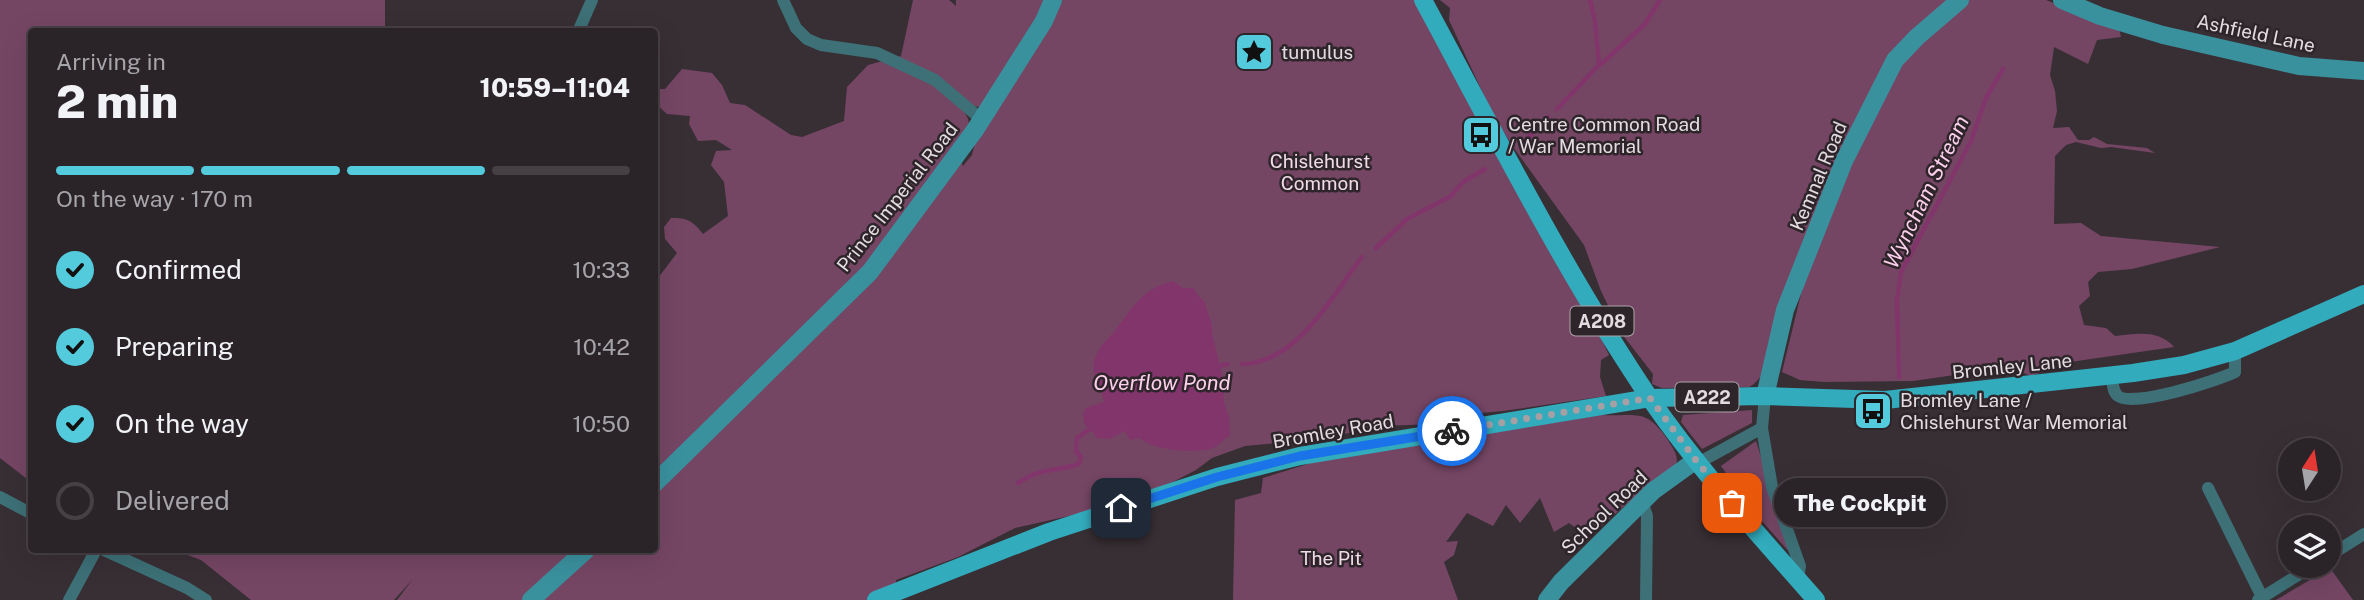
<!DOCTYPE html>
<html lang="en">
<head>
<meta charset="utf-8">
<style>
  :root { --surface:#2a2328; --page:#362f34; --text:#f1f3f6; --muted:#a5a4a8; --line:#464045; --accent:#53cbdc }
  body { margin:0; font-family:"Public Sans",sans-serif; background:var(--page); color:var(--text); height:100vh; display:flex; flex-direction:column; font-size:26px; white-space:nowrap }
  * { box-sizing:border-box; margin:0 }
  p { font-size:23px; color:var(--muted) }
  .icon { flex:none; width:38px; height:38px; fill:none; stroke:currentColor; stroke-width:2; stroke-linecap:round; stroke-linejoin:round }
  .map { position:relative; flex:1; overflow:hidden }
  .side { position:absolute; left:28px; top:28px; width:630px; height:525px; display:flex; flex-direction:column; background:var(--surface); border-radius:7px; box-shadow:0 7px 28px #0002,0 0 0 2px var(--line) }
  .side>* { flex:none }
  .needle { width:46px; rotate:12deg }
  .controls { position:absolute; left:2278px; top:438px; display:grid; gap:14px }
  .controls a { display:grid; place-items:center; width:63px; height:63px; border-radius:50%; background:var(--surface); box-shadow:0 7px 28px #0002,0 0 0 2px var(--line); font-size:35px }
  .pin { position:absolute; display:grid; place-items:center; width:60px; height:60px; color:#fff; margin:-30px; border-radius:14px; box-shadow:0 4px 10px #0006 }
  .courier { position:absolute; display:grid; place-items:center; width:70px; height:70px; margin:-35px; border:5px solid #1a73e8; border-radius:50%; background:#fff; color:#222; box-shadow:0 2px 9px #0007 }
  .bubble { position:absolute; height:49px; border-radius:24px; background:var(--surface); box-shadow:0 7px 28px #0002,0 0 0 2px var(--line); font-size:23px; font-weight:800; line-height:49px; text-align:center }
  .headline em { font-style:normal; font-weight:800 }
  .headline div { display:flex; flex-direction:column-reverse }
  .headline { display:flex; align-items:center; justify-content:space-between; height:119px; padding:0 28px }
  h1 { font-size:46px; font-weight:800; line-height:52px }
  .bar { display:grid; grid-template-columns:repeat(4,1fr); gap:10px 7px; align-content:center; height:84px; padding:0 28px }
  .bar i { height:9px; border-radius:5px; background:var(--line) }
  .bar .selected { background:var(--accent) }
  .bar p { grid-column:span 4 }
  ol { padding:0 28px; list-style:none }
  li { display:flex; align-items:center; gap:21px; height:77px }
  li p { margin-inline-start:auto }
  li .icon { padding:7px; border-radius:50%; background:var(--accent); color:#111; stroke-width:4 }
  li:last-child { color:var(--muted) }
  li i { width:38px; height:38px; border:4px solid var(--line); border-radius:50% }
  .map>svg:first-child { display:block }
</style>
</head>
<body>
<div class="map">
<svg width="2364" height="600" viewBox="0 0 2364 600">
  <rect width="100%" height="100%" fill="#382f35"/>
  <g fill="#754664" fill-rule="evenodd">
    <polygon points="0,0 385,0 385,31 32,32 31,482 0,458"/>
    <path d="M913 0H949L956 6V0H1422L1573 279 1609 355 1601 360 1600 377 1606 396 1503 411 1469 414 1439 424 1378 426 1328 438 1245 446 1212 458 1196 470 1161 488 1129 492 1105 506 1087 512 1015 528 958 557 896 580 897 600H397L413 579 394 600H251L201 560 174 550H654L655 282 677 253 665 239 664 227 671 218C688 217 694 222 703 234L728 216 724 182 711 165 716 151 732 150 716 140 698 141 689 124 690 116 667 114 655 103V89H665L682 69 712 73 722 85 730 103 745 105 791 135 802 137 844 121 847 87 868 65 901 56ZM968 104 978 107 985 104 972 155 963 166 959 158C966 137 977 126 961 108Z"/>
    <path d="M1440 0H2046L2119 29 2121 37 2097 40 2088 64 2054 47 2050 75 2055 91 2057 111 2053 128 2069 127 2078 140H2089L2094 137 2107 144 2147 148 2155 153 2111 147 2101 148 2076 142 2066 145 2055 156 2054 224 2081 223 2101 236 2220 247 2132 269 2098 272 2088 282 2090 296 2079 306 2084 325 2106 328 2115 336C2137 334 2158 329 2174 347L2070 362 2031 376 2010 367 1913 381 1824 382 1800 380 1782 372 1802 290C1792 312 1769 379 1749 387L1662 388 1652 384 1653 374 1622 334 1601 291 1584 245 1516 151 1494 117 1449 20 1450 8Z"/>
    <polygon points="1752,410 1752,423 1702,449 1681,422 1683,415"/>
    <path d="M1601 415C1637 417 1645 407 1668 440 1673 449 1679 455 1676 465L1641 492 1588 537 1569 523 1554 532 1540 498 1520 523 1506 505 1493 526 1467 513 1446 542 1458 541 1454 555 1444 562 1458 600H1233L1235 500 1261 493 1263 478 1314 462Z"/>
    <polygon points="1756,441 1792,555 1753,511 1721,466"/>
    <polygon points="2330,568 2353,600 2276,600"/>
  </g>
  <path fill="#81356a" d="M1173 281 1183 288H1193L1199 297 1204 301 1212 325V333L1223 380 1224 402 1229 418 1230 435C1224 439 1218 447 1213 448 1196 454 1151 450 1140 438L1130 440 1125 431 1109 439 1097 438 1084 423 1083 413 1086 408 1104 402C1103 390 1095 382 1094 371 1092 352 1106 342 1116 329 1134 306 1142 289 1173 281Z"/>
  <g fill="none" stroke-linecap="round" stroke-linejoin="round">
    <g stroke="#81356a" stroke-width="4.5">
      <polyline points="1600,65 1645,24 1660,0"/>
      <polyline points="1557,109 1599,65 1595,21 1590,0"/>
      <polyline points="1524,142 1548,117"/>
      <polyline points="1376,248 1407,219 1451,196 1463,182 1485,169"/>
      <path d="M1242 364C1297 363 1332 296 1362 257"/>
      <polyline points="1215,367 1228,364"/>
      <polyline points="1899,377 1897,300 1901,272 1971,141 1986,98 2003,69"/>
      <path d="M1018 483C1043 467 1053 472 1079 464L1081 457 1076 451 1077 438 1091 428"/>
    </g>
    <g stroke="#3d7077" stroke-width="12">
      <polyline points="783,0 796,28 807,39 821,45 877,53 935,80 981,119"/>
      <polyline points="578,32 592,0"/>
      <path d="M2112 376C2113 383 2112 391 2118 396 2133 408 2216 381 2235 372V351"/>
      <polyline points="1765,396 1762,428 1772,487 1800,566 1798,580"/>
      <polyline points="1698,463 1762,428"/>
      <polyline points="2208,488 2262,597"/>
      <polyline points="0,497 32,514"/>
      <polyline points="1643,504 1647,516 1646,600"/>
      <polyline points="104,550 187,588 206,600"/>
      <polyline points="2329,556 2364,534"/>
      <polyline points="69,600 96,550"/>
      <polyline points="2258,600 2314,565"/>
    </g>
    <g stroke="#3a919e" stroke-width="18">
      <polyline points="2062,0 2100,16 2163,35 2299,66 2364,71"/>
      <polyline points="1765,396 1785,310 1844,161 1895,60 1917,37 1960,0"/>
      <polyline points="654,484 870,272 975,130 1044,21 1053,0"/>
      <polyline points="531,600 586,550"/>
      <polyline points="1547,600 1561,582 1653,491 1696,460"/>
    </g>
    <g stroke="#32abbc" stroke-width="18">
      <path d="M1423 0C1496 135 1565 273 1651 400 1700 471 1759 535 1816 600"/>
      <polyline points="876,600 1049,532 1217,477 1300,456 1650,398 1765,396 1885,400 2133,373 2184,365 2235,351 2364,294"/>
    </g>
  </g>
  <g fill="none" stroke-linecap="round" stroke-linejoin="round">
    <polyline stroke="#a69fa4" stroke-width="7" stroke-dasharray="0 12.6" points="1452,431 1650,398 1698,463 1732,503"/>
    <polyline stroke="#1a73e8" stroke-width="9" points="1121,508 1217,477 1300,456 1452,431"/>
  </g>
  <defs>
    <symbol id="sight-square" viewBox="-11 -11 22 22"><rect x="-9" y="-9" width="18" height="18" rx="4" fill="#53cbdc" stroke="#2e252b"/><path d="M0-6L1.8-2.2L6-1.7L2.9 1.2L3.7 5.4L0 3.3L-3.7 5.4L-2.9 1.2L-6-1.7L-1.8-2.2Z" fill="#111"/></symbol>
    <symbol id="bus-square" viewBox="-11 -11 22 22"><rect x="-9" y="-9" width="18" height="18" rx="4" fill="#53cbdc" stroke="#2e252b"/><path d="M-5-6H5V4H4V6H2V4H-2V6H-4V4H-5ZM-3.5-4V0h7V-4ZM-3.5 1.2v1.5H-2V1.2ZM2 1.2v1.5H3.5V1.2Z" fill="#111"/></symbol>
  </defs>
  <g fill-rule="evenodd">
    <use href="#sight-square" x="1232" y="30" width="44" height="44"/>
    <use href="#bus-square" x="1459" y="113" width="44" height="44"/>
    <use href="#bus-square" x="1851" y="389" width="44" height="44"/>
  </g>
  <g text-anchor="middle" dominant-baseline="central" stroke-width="5" stroke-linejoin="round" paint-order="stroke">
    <g fill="#2e252b" stroke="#aca5aa" stroke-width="2">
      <rect x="1570.5" y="306.5" width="63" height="29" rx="5"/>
      <rect x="1675.5" y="382.5" width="63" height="29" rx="5"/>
    </g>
    <g font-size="18" font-weight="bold" fill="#e2dce0">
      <text x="1602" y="321">A208</text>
      <text x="1707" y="397">A222</text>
    </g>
    <g font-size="19" fill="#e2dce0" stroke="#2e252b">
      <text transform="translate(2256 33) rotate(12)">Ashfield Lane</text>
      <text transform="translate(1818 176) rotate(-67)">Kemnal Road</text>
      <text transform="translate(897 197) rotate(-52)">Prince Imperial Road</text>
      <text transform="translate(2012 366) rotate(-6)">Bromley Lane</text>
      <text transform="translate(1333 431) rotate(-10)">Bromley Road</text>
      <text transform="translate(1604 512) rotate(-44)">School Road</text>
    </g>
    <g font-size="19" fill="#e2dce0" stroke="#2e252b" text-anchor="start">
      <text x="1281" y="52">tumulus</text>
      <text x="1508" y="124">Centre Common Road<tspan x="1508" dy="22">/ War Memorial</tspan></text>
      <text x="1900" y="400">Bromley Lane /<tspan x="1900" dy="22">Chislehurst War Memorial</tspan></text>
    </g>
    <g font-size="19" fill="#f1dae7" stroke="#2e252b">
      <text x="1320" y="161">Chislehurst<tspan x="1320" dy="22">Common</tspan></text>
      <text x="1331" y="558">The Pit</text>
    </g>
    <g font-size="21" font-style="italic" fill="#fccfea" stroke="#2e252b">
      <text transform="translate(1926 192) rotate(-64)">Wyncham Stream</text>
      <text x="1162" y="382">Overflow Pond</text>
    </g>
  </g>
</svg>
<div class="controls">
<a><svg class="needle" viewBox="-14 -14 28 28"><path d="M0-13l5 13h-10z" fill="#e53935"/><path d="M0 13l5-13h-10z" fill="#a5a4a8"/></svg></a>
<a><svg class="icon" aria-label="layers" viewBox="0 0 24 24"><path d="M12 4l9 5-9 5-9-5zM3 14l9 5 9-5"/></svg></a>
</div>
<div class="pin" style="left:1732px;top:503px;background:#ea580c"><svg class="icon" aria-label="bag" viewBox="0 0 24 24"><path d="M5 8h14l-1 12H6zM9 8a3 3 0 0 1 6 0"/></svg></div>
<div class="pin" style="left:1121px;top:508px;background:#1f2937"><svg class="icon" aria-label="home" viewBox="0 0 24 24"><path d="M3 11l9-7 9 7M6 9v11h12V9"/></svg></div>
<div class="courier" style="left:1452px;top:431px"><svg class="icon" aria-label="bike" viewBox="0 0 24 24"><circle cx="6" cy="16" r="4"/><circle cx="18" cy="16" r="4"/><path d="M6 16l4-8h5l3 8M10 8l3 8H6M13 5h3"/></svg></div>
<div class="bubble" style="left:1774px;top:478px;width:172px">The Cockpit</div>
<section class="side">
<div class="headline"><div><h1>2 min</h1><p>Arriving in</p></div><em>10:59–11:04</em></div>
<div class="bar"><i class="selected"></i><i class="selected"></i><i class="selected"></i><i></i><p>On the way · 170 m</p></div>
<ol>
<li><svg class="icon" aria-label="check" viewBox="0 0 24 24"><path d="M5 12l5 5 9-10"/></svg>Confirmed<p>10:33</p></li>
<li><svg class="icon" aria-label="check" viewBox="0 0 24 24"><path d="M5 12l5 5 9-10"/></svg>Preparing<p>10:42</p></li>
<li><svg class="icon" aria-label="check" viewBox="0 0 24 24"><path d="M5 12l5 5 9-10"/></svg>On the way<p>10:50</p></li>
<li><i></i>Delivered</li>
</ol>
</section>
</div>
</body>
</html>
